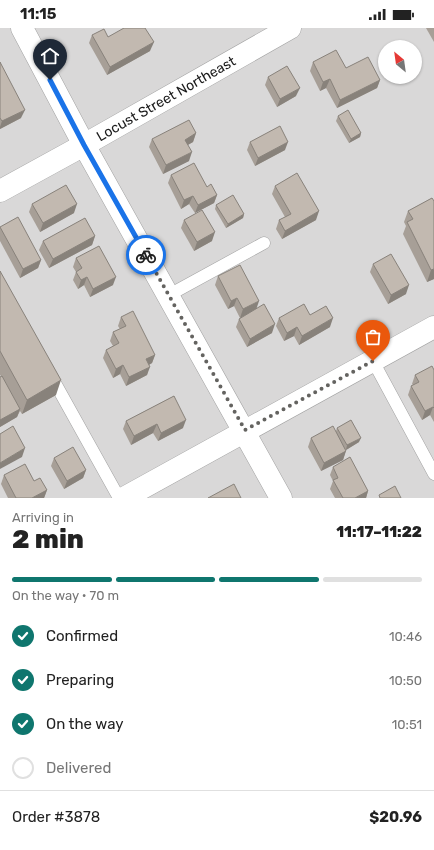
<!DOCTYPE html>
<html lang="en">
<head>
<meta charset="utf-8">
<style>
  :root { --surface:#fff; --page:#f6f6f6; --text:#222; --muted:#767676; --line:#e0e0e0; --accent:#0f766e }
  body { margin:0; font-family:Rubik,sans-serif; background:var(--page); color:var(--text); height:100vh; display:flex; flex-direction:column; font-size:15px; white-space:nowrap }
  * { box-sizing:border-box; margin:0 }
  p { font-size:13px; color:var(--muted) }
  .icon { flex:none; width:22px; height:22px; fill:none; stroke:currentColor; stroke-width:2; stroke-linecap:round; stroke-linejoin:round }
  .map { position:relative; height:470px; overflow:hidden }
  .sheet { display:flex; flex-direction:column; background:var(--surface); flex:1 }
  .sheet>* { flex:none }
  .needle { width:26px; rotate:331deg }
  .fabs { position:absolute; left:378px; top:12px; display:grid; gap:8px }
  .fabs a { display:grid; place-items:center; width:44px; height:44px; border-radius:50%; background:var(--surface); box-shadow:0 1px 3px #0004; font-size:20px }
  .pin { position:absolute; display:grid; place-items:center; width:34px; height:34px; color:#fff; margin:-41px -17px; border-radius:50% 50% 50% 0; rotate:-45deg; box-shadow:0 0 4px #0007 }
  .pin .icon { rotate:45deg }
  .courier { position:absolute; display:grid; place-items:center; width:40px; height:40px; margin:-20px; border:3px solid #1a73e8; border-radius:50%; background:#fff; color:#222; box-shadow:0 1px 5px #0007 }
  .summary em { font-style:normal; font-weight:800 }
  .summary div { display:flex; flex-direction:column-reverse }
  .summary { display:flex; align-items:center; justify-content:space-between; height:68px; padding:0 12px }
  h1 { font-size:26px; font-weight:800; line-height:30px }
  .bar { display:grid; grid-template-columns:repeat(4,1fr); gap:6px 4px; align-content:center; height:48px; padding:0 12px }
  .bar i { height:5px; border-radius:3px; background:var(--line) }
  .bar .current { background:var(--accent) }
  .bar p { grid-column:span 4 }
  .line { display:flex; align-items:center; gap:10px; padding:0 12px; border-top:1px solid var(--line) }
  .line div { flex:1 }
  ol { padding:0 12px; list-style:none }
  li { display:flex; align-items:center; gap:12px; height:44px }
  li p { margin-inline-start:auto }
  li .icon { padding:4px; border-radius:50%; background:var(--accent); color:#fff; stroke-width:4 }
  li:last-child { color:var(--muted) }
  li i { width:22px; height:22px; border:2px solid var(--line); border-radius:50% }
  .status { display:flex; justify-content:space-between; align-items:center; height:28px; padding:0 20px; background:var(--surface); direction:ltr }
  .status svg { height:11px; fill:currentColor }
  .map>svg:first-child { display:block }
</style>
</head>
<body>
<div class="status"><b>11:15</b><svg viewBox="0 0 49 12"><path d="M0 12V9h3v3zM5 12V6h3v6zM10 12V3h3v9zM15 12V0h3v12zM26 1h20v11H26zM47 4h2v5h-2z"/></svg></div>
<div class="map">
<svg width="434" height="470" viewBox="0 0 434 470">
  <rect width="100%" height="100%" fill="#edeae0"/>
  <path fill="#d9d8d8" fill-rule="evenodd" d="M0 0H434V470H0ZM385 19H415V49H385Z"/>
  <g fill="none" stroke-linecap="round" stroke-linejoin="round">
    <defs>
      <g id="lane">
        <polyline points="169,267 264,215"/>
        <polyline points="373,333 434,446"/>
        <polyline points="50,346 119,470"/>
      </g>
      <g id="street">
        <polyline points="22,0 84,117 281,470"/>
        <path id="s1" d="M0 163 84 117 290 0"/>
        <polyline points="124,470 434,299"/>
      </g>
    </defs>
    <use href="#lane" stroke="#a2a2a2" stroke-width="13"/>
    <use href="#street" stroke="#a2a2a2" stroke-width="23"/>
    <use href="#lane" stroke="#fff" stroke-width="12"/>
    <use href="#street" stroke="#fff" stroke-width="22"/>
  </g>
  <g fill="#a79f97">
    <polygon points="426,0 434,0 434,14"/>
    <polygon points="92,7 108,9 150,23 107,47 89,15"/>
    <polygon points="0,34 21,90 0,101"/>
    <polygon points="313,34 346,40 380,52 377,60 337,80 326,60 320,63 310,43"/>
    <polygon points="268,49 296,68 277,79 265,57"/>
    <polygon points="338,88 361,105 360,109 349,115 336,93"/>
    <polygon points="196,105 193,114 188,117 189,133 163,146 149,119 152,111"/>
    <polygon points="250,114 285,122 255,138 247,122"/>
    <polygon points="171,147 207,159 217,167 214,175 195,185 189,176 181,181 168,155"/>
    <polygon points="275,158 316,192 282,211 276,201 279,192 285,189 272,166"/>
    <polygon points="432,170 434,251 427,254 403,206 406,198 404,194 408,183"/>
    <polygon points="32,176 74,185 40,204 29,184"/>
    <polygon points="216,177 244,186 243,190 226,200 215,181"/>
    <polygon points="184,192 212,213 194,223 181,200"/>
    <polygon points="0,199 41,232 38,240 20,250 0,213"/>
    <polygon points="95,208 92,217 49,240 39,222 43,213"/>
    <polygon points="76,230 113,257 90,269 84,257 78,261 73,252 76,244 73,239"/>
    <polygon points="373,236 406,266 388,276 370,244"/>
    <polygon points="0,243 56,367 22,386 20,383 17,389 0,399 0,349 1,348 0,347"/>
    <polygon points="218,248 257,281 272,305 247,319 236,299 239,291 245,287 240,290 234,278 228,281 215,257"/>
    <polygon points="310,287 330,299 299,317 294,308 284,313 276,298 279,290"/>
    <polygon points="121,289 155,327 152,335 149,337 147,347 126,358 120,346 113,350 103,330 106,322 113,318 110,313 113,304 120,301 118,298"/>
    <polygon points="434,342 434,394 430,387 422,392 408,367 411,358 413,357 412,356 415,347"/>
    <polygon points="174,368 183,400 158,413 153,405 131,417 123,401 126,393"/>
    <polygon points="337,400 359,414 346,422 343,432 321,443 308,419 311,410 336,403"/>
    <polygon points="54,430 86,442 83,450 64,461 51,438"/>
    <polygon points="333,439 368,463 366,470 335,470 330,461 333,453 330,447"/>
    <polygon points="4,447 34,453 47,462 44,470 8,470 1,456"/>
  </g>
  <g fill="#88827b">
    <polygon points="154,14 150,23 107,47 110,39"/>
    <polygon points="330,51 326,60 320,63 323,54"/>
    <polygon points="380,52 377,60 337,80 340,72"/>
    <polygon points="300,60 296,68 277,79 280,71"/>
    <polygon points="25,82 21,90 0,101 0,99 2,93"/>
    <polygon points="196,105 193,114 182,120 185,112"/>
    <polygon points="361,105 360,109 349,115 351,111"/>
    <polygon points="288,114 285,122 255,138 258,130"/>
    <polygon points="192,124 189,133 163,146 166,137"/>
    <polygon points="217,167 214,175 195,185 198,177"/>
    <polygon points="193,168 189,176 181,181 184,172"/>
    <polygon points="77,176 74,185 40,204 43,195"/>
    <polygon points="319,183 316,192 282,211 285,203"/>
    <polygon points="244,186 243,190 226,200 228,196"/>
    <polygon points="215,204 212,213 194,223 197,214"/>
    <polygon points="95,208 92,217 49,240 53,231"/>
    <polygon points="41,232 38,240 20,250 23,241"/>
    <polygon points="434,241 434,251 427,254 431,242"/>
    <polygon points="87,249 84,257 78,261 81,252"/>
    <polygon points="116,249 113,257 90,269 93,261"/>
    <polygon points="409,257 406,266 388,276 391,267"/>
    <polygon points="237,270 234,278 228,281 231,273"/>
    <polygon points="259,273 256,282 240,290 243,281"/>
    <polygon points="333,290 330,299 299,317 302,308"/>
    <polygon points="275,296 272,305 247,319 250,311"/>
    <polygon points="297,299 294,308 284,313 287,305"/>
    <polygon points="155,327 152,335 143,340 146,331"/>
    <polygon points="123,337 120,346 113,350 116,341"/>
    <polygon points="150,339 147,347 126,358 129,349"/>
    <polygon points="61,352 56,367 22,386 27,372"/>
    <polygon points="433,379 430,387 422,392 425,383"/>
    <polygon points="20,381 17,389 0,399 0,392"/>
    <polygon points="186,392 183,400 158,413 161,405"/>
    <polygon points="157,396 153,405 131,417 134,408"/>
    <polygon points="361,410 359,414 346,422 347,417"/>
    <polygon points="25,420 22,429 0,441 0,435"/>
    <polygon points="346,423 343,432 321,443 324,435"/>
    <polygon points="86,442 83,450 64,461 67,453"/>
    <polygon points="47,462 44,470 32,470"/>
    <polygon points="368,463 366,470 355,470"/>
  </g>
  <g fill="#c2b9b0" stroke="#88827b">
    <polygon points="124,0 145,0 154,14 110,39 92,7 104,1 108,9"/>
    <polygon points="336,22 346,40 368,29 380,52 340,72 330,51 323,54 313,34"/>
    <polygon points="0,34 25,82 2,93 0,90"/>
    <polygon points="287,38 300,60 280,71 268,49"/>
    <polygon points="348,82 361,105 351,111 338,88"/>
    <polygon points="189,92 196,105 185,112 192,124 166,137 152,111"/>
    <polygon points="280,98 288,114 258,130 250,114"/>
    <polygon points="194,135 207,159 211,156 217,167 198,177 193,168 184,172 171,147"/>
    <polygon points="297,145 319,183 285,203 279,192 291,186 275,158"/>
    <polygon points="66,157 77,176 43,195 32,176"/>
    <polygon points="233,167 244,186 228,196 216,177"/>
    <polygon points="432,170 434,173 434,241 431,242 407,194 413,191 408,183"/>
    <polygon points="202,182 215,204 197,214 184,192"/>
    <polygon points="18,189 41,232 23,241 0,199"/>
    <polygon points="85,190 95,208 53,231 43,213"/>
    <polygon points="99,218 116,249 93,261 87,249 81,252 76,244 82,240 76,230"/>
    <polygon points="391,226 409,257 391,267 373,236"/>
    <polygon points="240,237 259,273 243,281 237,270 231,273 218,248"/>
    <polygon points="0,243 61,352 27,372 0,323"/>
    <polygon points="264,276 275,296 250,311 239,291"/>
    <polygon points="304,276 310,287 326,278 333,290 302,308 297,299 287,305 279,290"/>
    <polygon points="133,283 155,327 146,331 150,339 129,349 123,337 116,341 106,322 119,315 113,304 126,298 121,289"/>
    <polygon points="432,338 434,342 434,380 433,379 425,383 411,358 419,354 415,347"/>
    <polygon points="2,348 20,381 0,392 0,349"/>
    <polygon points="174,368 186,392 161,405 157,396 134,408 126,393"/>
    <polygon points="351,392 361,410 347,417 337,400"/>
    <polygon points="13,398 25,420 0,435 0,406"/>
    <polygon points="333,398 346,423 324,435 311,410"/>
    <polygon points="73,419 86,442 67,453 54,430"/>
    <polygon points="350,429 368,463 355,470 343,470 333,452 338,450 333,439"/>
    <polygon points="25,436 34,453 40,450 47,462 32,470 16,470 4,447"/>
    <polygon points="234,456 241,470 208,470"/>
    <polygon points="395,458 401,470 380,470 379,467"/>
  </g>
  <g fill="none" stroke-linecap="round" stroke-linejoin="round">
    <polyline stroke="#646360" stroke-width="4" stroke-dasharray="0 7.2" points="146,227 245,402 373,333"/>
    <polyline stroke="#1a73e8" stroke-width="5" points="50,52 84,117 146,227"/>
  </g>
  <g text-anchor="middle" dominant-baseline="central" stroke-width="3" stroke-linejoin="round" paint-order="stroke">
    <g font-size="14" fill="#1b1b1b" stroke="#fff">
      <text stroke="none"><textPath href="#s1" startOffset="190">Locust Street Northeast</textPath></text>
    </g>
  </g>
</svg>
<div class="fabs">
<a><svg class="needle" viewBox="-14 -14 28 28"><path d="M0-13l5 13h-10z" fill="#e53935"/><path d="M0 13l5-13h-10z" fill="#767676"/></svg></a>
</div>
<div class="pin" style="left:373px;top:333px;background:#ea580c"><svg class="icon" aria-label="bag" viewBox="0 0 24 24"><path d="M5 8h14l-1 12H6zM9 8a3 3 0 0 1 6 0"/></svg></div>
<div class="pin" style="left:50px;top:52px;background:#1f2937"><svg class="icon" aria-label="home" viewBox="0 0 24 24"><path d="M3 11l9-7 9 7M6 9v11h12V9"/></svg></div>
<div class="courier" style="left:146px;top:227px"><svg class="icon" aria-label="bike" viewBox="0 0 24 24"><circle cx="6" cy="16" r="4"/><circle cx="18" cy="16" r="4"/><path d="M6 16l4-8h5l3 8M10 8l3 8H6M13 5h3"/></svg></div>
</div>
<section class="sheet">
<div class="summary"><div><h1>2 min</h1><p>Arriving in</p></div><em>11:17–11:22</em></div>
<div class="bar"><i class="current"></i><i class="current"></i><i class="current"></i><i></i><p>On the way · 70 m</p></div>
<ol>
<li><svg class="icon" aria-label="check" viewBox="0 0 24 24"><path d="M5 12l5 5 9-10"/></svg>Confirmed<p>10:46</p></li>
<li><svg class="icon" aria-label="check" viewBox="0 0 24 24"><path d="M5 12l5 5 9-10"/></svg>Preparing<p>10:50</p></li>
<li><svg class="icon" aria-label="check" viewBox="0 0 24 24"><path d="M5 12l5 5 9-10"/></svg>On the way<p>10:51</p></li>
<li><i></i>Delivered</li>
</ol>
<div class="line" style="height:52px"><div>Order #3878</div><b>$20.96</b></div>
</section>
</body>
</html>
